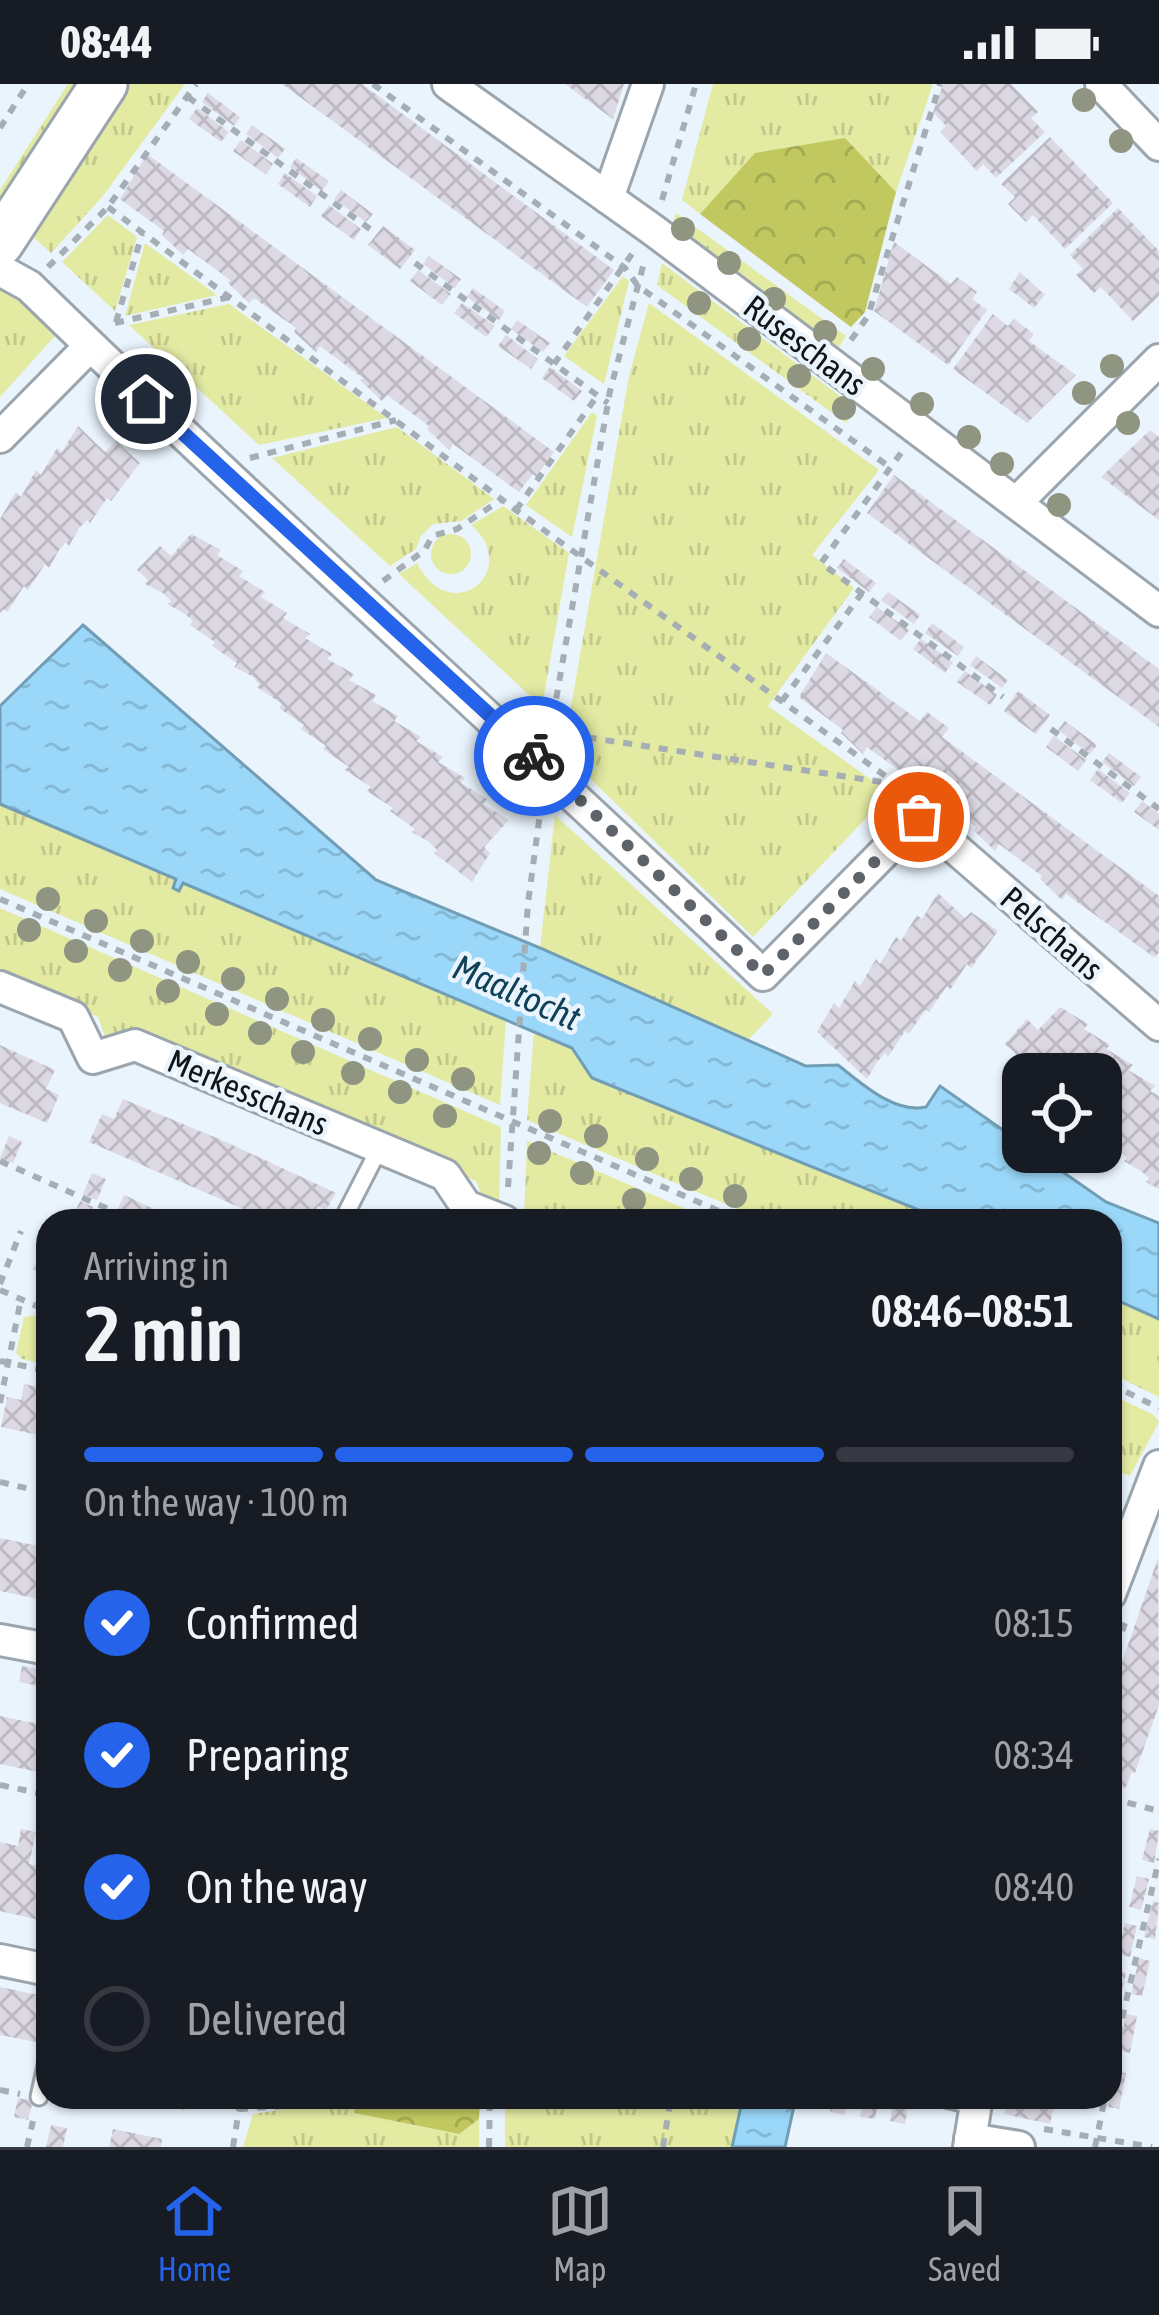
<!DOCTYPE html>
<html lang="en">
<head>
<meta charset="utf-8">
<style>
  :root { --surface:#171b24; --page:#242831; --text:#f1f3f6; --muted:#9ea1a6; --line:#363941; --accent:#2563eb }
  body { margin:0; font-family:"Asap Condensed",sans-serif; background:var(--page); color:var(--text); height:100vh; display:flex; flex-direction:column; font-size:45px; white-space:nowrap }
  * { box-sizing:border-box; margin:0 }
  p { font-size:39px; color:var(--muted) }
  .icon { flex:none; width:66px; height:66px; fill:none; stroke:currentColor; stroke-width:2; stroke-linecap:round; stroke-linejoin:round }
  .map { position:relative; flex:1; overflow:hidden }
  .drawer { position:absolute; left:36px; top:1125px; width:1086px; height:900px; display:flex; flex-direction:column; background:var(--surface); border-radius:36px; box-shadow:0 3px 9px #0004 }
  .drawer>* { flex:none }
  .fabs { position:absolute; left:1002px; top:969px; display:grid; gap:24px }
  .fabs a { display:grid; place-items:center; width:120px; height:120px; border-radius:24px; background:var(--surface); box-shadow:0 3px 9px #0004; font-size:60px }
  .pin { position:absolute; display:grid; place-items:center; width:102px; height:102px; color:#fff; margin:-51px; border:6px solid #fff; border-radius:50%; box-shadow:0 3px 12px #0007 }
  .courier { position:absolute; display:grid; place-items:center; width:120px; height:120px; margin:-60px; border:9px solid #2563eb; border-radius:50%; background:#fff; color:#222; box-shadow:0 3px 15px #0007 }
  .summary em { font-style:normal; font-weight:600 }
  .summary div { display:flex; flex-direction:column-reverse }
  .summary { display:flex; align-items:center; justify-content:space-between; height:204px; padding:0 48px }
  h1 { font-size:78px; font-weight:600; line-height:90px }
  .bar { display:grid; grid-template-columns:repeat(4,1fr); gap:18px 12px; align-content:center; height:144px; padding:0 48px }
  .bar i { height:15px; border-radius:9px; background:var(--line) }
  .bar .on { background:var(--accent) }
  .bar p { grid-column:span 4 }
  ol { padding:0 48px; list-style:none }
  li { display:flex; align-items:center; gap:36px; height:132px }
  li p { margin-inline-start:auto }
  li .icon { padding:12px; border-radius:50%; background:var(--accent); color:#fff; stroke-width:4 }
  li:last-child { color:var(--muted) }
  li i { width:66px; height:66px; border:6px solid var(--line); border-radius:50% }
  .status { display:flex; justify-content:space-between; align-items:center; height:84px; padding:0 60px; background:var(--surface); direction:ltr }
  .status svg { height:33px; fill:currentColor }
  .tabs { display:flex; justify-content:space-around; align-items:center; height:168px; border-top:3px solid var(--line); background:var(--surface); font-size:33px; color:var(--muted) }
  .tabs a { display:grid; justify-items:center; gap:6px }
  .tabs .on { color:var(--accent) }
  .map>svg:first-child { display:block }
</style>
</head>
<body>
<div class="status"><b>08:44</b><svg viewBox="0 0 49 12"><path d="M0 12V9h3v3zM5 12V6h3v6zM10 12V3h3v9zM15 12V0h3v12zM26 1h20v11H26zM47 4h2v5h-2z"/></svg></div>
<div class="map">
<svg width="1159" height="2063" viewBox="0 0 1159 2063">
  <defs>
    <pattern id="grass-tufts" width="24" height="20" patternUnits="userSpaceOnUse" patternTransform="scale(3)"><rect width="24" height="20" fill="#e3eaa2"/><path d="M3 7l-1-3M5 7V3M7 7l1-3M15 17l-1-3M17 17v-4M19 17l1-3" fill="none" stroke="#c2c88b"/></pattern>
    <pattern id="forest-crowns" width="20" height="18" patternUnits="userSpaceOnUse" patternTransform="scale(3)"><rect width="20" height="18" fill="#c0c85f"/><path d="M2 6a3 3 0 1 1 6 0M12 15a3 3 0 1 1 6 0" fill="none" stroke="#a4ab52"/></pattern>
    <pattern id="water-ripples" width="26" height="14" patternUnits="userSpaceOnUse" patternTransform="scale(3)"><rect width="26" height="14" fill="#9ad7f8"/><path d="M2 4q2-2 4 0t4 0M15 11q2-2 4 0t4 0" fill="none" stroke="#84b8d4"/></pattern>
    <pattern id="building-cross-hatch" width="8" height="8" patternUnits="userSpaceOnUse" patternTransform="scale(3)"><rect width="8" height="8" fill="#dcd9e4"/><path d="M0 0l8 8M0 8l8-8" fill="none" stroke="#bcb9c3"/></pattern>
  </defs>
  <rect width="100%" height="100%" fill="#eaf4fd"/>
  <g fill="url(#grass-tufts)">
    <polygon points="68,0 85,0 0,132 0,106"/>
    <polygon points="129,0 185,0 103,112 51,169 32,152"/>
    <polygon points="713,0 933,0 896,108 844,55 756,69 700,130 682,116"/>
    <polygon points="676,129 846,252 835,269 670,148"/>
    <polygon points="108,131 137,153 115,227 62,178"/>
    <polygon points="145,159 217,211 125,232"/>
    <polygon points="662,179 856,324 846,339 657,201"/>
    <polygon points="623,192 629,197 604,300 564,272"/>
    <polygon points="0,199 56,251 0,313"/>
    <polygon points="649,219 879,386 812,471 854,504 768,622 890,709 753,853 563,668 629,292"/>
    <polygon points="229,220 387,334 259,361 129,241"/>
    <polygon points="592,328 597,332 572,453 526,421"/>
    <polygon points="397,343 494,415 461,437 433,440 421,452 416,465 390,482 272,374"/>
    <path d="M503 422 569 469 542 623 399 490 417 479C451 546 523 486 471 441Z"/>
    <polygon points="0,720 177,796 174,805 179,806 182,798 506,935 500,1021 0,805"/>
    <polygon points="555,731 773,930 748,956 540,864"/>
    <polygon points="0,824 501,1043 499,1122 483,1115 476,1097 134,949 114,957 105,953 98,933 0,890"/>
    <polygon points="534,947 572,964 592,994 946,1137 766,1137 527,1036"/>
    <path d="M527 1057 714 1137H564C549 1130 539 1141 524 1135Z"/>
    <polygon points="1110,1213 1159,1235 1159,1313 1110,1289"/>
    <polygon points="38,1231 48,1236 48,1281 22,1275 16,1269 24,1233"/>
    <polygon points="1110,1310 1154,1331 1159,1338 1130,1392 1110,1384"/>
    <polygon points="505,2013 743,2013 732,2063 505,2063"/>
    <polygon points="352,2015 355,2029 458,2050 479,2035 479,2063 243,2063 253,2030"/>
  </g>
  <g fill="url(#forest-crowns)">
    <polygon points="845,54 896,108 865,228 851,243 700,130 755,69"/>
    <polygon points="356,2013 480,2013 479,2035 459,2050 354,2029"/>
  </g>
  <circle fill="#e3eaa2" cx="451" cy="470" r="20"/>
  <g fill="url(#water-ripples)" stroke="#719db5" stroke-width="3">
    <path d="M83 541 376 796 540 864 806 982 838 981C861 999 894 1030 926 1023L940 1002 1023 1060V1068H1034L1106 1118 1159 1139V1235L1110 1213V1137H946L592 994 572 964 183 799 179 807 173 804 176 795 0 720V622Z"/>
    <polygon points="743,2013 796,2013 785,2063 732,2063"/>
  </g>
  <g fill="url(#building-cross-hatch)">
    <polygon points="282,0 362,0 614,186 587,223"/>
    <polygon points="565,0 624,0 613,35"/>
    <polygon points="943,0 1011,0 1038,28 1031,34 1045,48 996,94 983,80 977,87 940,48 946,42 933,28"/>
    <polygon points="208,9 240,33 234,42 202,18"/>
    <polygon points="197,24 229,48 221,58 189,35"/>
    <polygon points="252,41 285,65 278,74 246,50"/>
    <polygon points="1050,53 1113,119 1065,165 1033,131 1026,138 1008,120 1015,113 1001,100"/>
    <polygon points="241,56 273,80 266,91 233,67"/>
    <polygon points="147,70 554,368 536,393 533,390 519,408 453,360 449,366 427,345 429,342 387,311 382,317 360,296 363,294 320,262 316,268 294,248 296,244 254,214 249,219 228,199 230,196 188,165 183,171 162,151 164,147 120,115"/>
    <polygon points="296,74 329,97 322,107 290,83"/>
    <polygon points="285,89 317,112 310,123 278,100"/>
    <polygon points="341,106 373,130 366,138 334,115"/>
    <polygon points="329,121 361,145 354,156 321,132"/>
    <polygon points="1118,124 1159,167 1159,212 1133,237 1101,203 1094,209 1076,191 1083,185 1070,171"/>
    <polygon points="383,142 415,166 400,185 368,161"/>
    <polygon points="894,158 951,200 957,193 977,208 972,215 987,226 948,281 874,227"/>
    <polygon points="429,172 461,195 455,204 423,180"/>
    <polygon points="418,186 451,210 442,221 410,197"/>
    <polygon points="1020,188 1045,211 1034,224 1009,205"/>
    <polygon points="473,204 505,227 499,236 467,213"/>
    <polygon points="462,219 495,242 486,253 454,229"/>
    <polygon points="993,230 1008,242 1014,235 1034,250 1029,257 1076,291 1027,339 953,285"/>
    <polygon points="517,236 550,259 543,268 511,245"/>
    <polygon points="506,251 538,275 531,285 498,262"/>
    <polygon points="550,283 582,307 574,317 542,294"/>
    <polygon points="78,342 105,368 116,357 140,379 111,417 107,414 90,439 87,436 79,444 69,462 66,458 59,466 49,484 45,480 28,506 24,502 7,528 4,525 0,529 0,435 16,408 21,413 36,386 41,391 57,364 62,368"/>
    <polygon points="1150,346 1159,353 1159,436 1101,393"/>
    <polygon points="894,391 1159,585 1159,643 867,429"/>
    <polygon points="191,450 221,466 217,471 243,487 239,492 265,508 261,513 287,529 283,534 310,550 305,554 332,570 327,575 354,590 349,596 376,611 372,617 398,632 394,637 421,653 416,657 443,673 438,678 465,694 461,699 487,715 483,720 509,736 484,763 490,769 472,798 434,769 437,766 429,758 412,748 415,745 390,727 393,724 367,707 371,703 345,686 349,683 323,665 326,662 301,645 304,641 279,624 282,620 257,603 259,600 252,592 234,583 237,579 212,562 215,558 190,541 193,537 185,530 167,520 171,517 163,509 145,500 148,496 137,486 160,462 171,472"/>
    <polygon points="844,475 876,499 869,508 837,484"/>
    <polygon points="888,508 920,531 914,540 881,516"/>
    <polygon points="877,523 909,546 901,557 869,533"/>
    <polygon points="932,539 964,563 958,572 925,549"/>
    <polygon points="921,555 953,578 945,589 913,565"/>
    <polygon points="826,569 920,637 927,628 949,644 942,653 1159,812 1159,868 1155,874 1066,810 1062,816 1040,795 1042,792 999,760 995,767 973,746 976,743 934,712 929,718 907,697 909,694 867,663 863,670 841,649 843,646 799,613"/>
    <polygon points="976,572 1008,596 1002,604 970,581"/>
    <polygon points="965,587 997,611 990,621 957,598"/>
    <polygon points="1018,607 1050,631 1036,650 1004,627"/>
    <polygon points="1065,637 1097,661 1090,670 1058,646"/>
    <polygon points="1054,652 1086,676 1078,687 1046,663"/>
    <polygon points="1109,669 1141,693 1134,702 1102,678"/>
    <polygon points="1098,685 1130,709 1122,719 1090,696"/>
    <polygon points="1142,717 1159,730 1159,746 1134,728"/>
    <polygon points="938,809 965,834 971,828 998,847 971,884 967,880 950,906 947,902 929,928 926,925 909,950 905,947 888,973 885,969 877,978 867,995 817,948 834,919 839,924 855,897 860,902 876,875 880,880 896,853 901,857 917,831 922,835"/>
    <polygon points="1060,923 1088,940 1084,945 1110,961 1106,965 1133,981 1128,986 1155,1002 1150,1007 1159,1012 1159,1105 1146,1098 1149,1094 1141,1087 1124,1077 1127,1074 1119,1066 1102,1056 1105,1053 1101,1049 1101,990 1037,990 1013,974 1016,970 1005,960 1027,935 1038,946"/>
    <polygon points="0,961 55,986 46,1005 59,1011 47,1039 0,1019"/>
    <polygon points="123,1015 226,1058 336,1109 326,1126 318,1122 311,1137 271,1137 89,1058 102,1030 114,1035"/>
    <polygon points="9,1052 22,1058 13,1079 0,1074"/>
    <polygon points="92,1089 106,1095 97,1116 83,1110"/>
    <polygon points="124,1111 154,1125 149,1137 118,1125"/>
    <polygon points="80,1117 93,1123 87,1137 71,1137"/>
    <polygon points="48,1152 48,1215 37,1210 46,1191 33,1185"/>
    <polygon points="24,1300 48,1305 48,1353 1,1343 7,1313 21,1316"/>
    <polygon points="1110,1400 1122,1405 1110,1447"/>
    <polygon points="0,1454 48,1464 48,1517 0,1507"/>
    <polygon points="1158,1474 1159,1621 1135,1689 1132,1688 1125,1705 1110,1699 1110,1613"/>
    <polygon points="22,1582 48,1587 44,1603 19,1598"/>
    <polygon points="0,1632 48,1642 48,1690 0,1680"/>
    <polygon points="1110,1726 1121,1728 1112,1769 1110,1769"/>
    <polygon points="21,1745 36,1748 29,1780 48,1784 48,1838 0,1827 0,1758 18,1762"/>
    <polygon points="1150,1745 1159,1747 1154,1779 1142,1776"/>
    <polygon points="1137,1792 1149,1795 1141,1826 1129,1823"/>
    <polygon points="1153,1817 1159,1819 1155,1855 1144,1853"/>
    <polygon points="1125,1839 1137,1842 1130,1873 1118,1870"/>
    <polygon points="1139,1874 1150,1877 1142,1912 1131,1910"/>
    <polygon points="1114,1886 1126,1889 1119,1920 1110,1918"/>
    <polygon points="0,1903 38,1911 35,1927 48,1930 42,1959 0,1951"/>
    <polygon points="1126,1930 1137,1932 1130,1969 1119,1966"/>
    <polygon points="1115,1987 1126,1989 1119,2025 1108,2023"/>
    <polygon points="132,2013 188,2013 185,2026"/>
    <polygon points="832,2013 848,2014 845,2031 830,2028"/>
    <polygon points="1008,2013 1056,2013 1050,2040 1004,2030"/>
    <polygon points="18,2014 33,2017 28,2036 14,2033"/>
    <polygon points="863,2016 878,2018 875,2035 860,2033"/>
    <polygon points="893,2021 908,2023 905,2040 890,2037"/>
    <polygon points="51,2041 67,2044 63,2063 46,2063"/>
    <polygon points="113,2045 162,2055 161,2063 109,2063"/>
  </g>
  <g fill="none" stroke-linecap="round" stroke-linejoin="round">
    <defs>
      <g id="lane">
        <polyline points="342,1137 380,1063"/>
        <polyline points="39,2013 48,1972"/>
        <polyline points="937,2013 975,2022"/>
      </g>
      <g id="street">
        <polyline points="448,0 653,146 1159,527"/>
        <polyline points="1101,0 1159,61"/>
        <polyline points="608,114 648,0"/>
        <path d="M0 186 29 202C269 436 521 659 763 891L919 733 1159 941"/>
        <polyline points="0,353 90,262"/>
        <polyline points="1016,419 1159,276"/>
        <polyline points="0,903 73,933 93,974 135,961 445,1091 466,1122 504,1137"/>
        <polyline points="1110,1510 1159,1382"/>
        <polyline points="0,1556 48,1565"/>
        <polyline points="0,1876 48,1886"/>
        <polyline points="970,2055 1019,2063"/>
        <polyline points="969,2063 977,2013"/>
      </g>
      <polyline id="secondary" points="0,159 104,0"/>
    </defs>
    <use href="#lane" stroke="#9ba5ad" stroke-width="21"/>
    <use href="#street" stroke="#9ba5ad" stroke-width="36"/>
    <use href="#secondary" stroke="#9ba5ad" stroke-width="51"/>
    <g stroke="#a6aeb5" stroke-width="6" stroke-dasharray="9 9" stroke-linecap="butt">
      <polyline points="373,0 625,184 638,202 891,384"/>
      <polyline points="188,13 370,145"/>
      <polyline points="0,44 28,0"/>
      <polyline points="662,116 696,0"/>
      <polyline points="108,123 516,426 898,701 904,710"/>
      <polyline points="415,179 608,319"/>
      <polyline points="48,183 108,123 196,0"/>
      <polyline points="116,238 142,150"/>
      <polyline points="115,239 230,213"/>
      <polyline points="851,256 868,232 940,0"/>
      <polyline points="554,280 632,170"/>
      <polyline points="901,369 821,479 1003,613"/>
      <polyline points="250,374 396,336"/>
      <polyline points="516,426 597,312"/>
      <polyline points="383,497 425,466 432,452 457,445 502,415"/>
      <polyline points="782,617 862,509"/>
      <polyline points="1051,645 1159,725"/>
      <polyline points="552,648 895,700"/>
      <polyline points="550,650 610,307 645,175"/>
      <polyline points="0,815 742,1137"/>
      <polyline points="0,1077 135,1137"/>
      <polyline points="508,1103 528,819 541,722"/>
      <polyline points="0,1200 21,1147"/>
      <polyline points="0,1206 48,1227"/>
      <polyline points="0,1277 48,1287"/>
      <polyline points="1110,1300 1159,1324"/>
      <polyline points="0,1319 21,1215"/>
      <polyline points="0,1398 30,1405"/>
      <polyline points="1110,1581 1125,1539"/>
      <polyline points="0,1701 48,1711"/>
      <polyline points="1110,1714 1159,1727"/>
      <polyline points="1110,1987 1159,1775"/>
      <polyline points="0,2006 20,2010"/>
      <polyline points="239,2025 316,2020 344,2013"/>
      <polyline points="1044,2045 1152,2063"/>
      <polyline points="27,2063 33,2037"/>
      <polyline points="233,2063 241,2013"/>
      <polyline points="489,2063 490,2013"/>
      <polyline points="663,2063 671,2013"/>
      <polyline points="1095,2063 1105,2013"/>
    </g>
    <use href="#lane" stroke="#fff" stroke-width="15"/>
    <use href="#street" stroke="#fff" stroke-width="30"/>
    <use href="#secondary" stroke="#fff" stroke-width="45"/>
  </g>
  <g fill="#8f9581">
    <circle cx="1084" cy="16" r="12"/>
    <circle cx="1121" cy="57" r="12"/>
    <circle cx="683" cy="145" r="12"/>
    <circle cx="729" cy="179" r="12"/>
    <circle cx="774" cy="215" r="12"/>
    <circle cx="699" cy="219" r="12"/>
    <circle cx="825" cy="248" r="12"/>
    <circle cx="749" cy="255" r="12"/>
    <circle cx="1112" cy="282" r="12"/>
    <circle cx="873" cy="285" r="12"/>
    <circle cx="799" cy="292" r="12"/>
    <circle cx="1084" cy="309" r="12"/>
    <circle cx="922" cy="320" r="12"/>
    <circle cx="844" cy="324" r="12"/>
    <circle cx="1128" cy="339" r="12"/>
    <circle cx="969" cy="353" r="12"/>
    <circle cx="1002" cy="380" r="12"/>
    <circle cx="1059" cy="421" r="12"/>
    <circle cx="48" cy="815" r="12"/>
    <circle cx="96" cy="837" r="12"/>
    <circle cx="29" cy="846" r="12"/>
    <circle cx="142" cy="857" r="12"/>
    <circle cx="76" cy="867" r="12"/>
    <circle cx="188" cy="878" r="12"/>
    <circle cx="120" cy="886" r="12"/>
    <circle cx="233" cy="895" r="12"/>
    <circle cx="168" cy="907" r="12"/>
    <circle cx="277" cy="915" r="12"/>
    <circle cx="217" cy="930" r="12"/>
    <circle cx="323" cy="936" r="12"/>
    <circle cx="260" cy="949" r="12"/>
    <circle cx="370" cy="955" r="12"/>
    <circle cx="303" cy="968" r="12"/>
    <circle cx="417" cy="976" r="12"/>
    <circle cx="353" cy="989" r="12"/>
    <circle cx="463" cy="995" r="12"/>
    <circle cx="400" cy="1008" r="12"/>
    <circle cx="445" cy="1032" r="12"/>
    <circle cx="550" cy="1037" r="12"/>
    <circle cx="596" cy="1052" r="12"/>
    <circle cx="539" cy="1069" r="12"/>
    <circle cx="647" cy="1075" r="12"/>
    <circle cx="582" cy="1089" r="12"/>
    <circle cx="691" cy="1095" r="12"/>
    <circle cx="735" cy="1112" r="12"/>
    <circle cx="634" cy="1116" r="12"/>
  </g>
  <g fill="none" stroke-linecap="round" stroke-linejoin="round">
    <polyline stroke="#5d6368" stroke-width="12" stroke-dasharray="0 21.6" points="534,672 763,891 919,733"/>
    <polyline stroke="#2563eb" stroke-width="15" points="146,315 534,672"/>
  </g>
  <g text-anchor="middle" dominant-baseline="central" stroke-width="9" stroke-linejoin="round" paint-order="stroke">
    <g font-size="33" fill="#111518" stroke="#eaf4fd">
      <text transform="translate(805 261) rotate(37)">Ruseschans</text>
      <text transform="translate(1052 849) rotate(41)">Pelschans</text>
      <text transform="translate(248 1008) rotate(23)">Merkesschans</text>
    </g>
    <g font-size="36" font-style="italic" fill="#104158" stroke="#eaf4fd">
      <text transform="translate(517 908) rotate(24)">Maaltocht</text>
    </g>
  </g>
</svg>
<div class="fabs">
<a><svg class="icon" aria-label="locate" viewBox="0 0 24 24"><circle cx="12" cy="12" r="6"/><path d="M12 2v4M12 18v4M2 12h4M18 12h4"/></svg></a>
</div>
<div class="pin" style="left:919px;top:733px;background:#ea580c"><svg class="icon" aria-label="bag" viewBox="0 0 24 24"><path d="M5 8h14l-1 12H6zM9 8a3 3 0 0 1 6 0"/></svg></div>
<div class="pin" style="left:146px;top:315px;background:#1f2937"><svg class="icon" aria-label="home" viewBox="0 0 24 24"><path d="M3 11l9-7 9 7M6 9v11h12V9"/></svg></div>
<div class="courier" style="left:534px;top:672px"><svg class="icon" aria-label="bike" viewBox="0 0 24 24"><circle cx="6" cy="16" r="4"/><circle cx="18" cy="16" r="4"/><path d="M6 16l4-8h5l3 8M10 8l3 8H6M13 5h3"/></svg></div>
<section class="drawer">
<div class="summary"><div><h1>2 min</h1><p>Arriving in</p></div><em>08:46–08:51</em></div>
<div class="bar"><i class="on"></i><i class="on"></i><i class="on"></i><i></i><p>On the way · 100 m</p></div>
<ol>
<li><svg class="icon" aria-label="check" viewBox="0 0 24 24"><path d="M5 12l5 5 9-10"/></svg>Confirmed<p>08:15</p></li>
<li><svg class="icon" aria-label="check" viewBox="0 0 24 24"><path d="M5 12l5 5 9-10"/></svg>Preparing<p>08:34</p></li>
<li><svg class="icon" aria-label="check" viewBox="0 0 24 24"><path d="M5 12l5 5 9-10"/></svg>On the way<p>08:40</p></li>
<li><i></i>Delivered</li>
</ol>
</section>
</div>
<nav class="tabs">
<a class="on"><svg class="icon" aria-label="home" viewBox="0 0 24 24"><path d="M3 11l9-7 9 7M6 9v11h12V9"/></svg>Home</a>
<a><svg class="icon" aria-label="map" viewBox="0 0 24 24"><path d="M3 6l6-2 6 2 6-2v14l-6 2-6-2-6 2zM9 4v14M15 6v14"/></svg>Map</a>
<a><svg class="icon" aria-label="saved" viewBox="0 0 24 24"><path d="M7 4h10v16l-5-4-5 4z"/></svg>Saved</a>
</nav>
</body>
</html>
